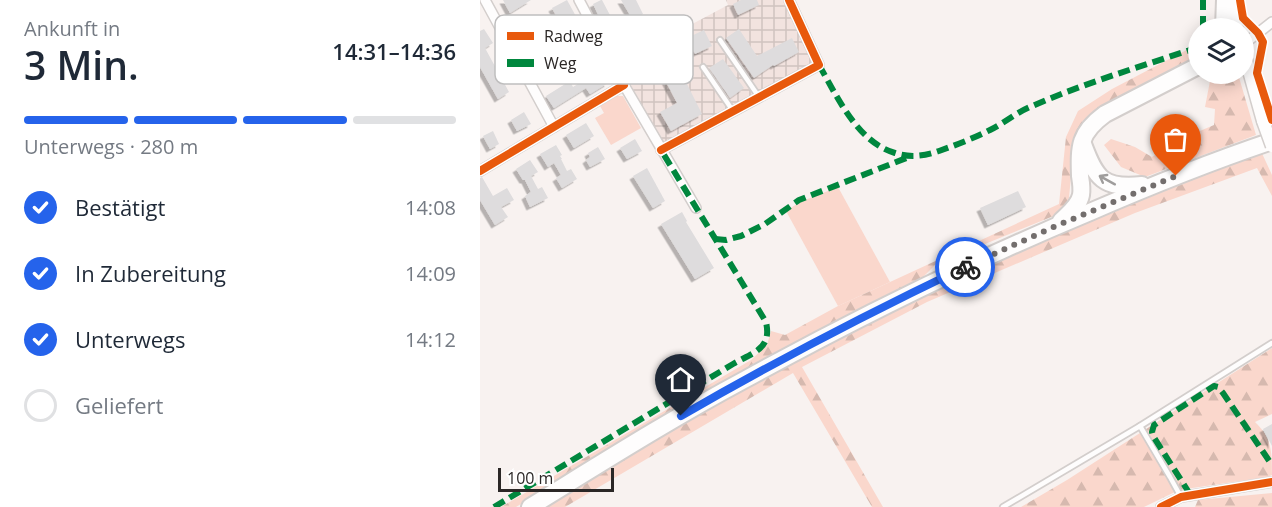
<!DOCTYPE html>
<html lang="de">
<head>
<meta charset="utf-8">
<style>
  :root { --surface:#fff; --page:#f6f6f7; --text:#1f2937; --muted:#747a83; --line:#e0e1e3; --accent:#2563eb }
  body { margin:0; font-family:"Open Sans",sans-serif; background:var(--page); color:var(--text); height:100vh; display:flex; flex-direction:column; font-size:22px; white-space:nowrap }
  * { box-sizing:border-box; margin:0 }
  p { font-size:20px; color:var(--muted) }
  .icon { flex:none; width:33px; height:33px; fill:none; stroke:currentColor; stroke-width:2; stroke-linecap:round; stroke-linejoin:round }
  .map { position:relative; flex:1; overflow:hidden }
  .side { display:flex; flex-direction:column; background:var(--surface); width:480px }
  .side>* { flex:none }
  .fabs { position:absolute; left:708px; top:18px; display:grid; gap:12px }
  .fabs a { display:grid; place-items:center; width:66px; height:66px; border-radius:50%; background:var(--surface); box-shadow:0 3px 15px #0003; font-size:30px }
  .scale { position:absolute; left:18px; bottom:15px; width:116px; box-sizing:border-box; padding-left:6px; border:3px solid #2b2726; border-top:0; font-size:16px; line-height:21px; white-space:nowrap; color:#2b2726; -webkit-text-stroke:4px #fff; paint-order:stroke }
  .pin { position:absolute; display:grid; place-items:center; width:51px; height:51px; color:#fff; margin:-62px -26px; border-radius:50% 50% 50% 0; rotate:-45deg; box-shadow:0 0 6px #0007 }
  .pin .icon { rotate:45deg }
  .courier { position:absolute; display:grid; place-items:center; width:60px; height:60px; margin:-30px; border:4px solid #2563eb; border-radius:50%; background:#fff; color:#222; box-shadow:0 2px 8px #0007 }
  .summary em { font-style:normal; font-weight:600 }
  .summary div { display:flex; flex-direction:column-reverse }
  .summary { display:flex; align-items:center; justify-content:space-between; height:102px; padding:0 24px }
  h1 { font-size:39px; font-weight:600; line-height:45px }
  .bar { display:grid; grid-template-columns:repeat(4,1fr); gap:9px 6px; align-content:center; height:72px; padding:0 24px }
  .bar i { height:8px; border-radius:4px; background:var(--line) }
  .bar .on { background:var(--accent) }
  .bar p { grid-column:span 4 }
  ol { padding:0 24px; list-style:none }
  li { display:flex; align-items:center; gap:18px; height:66px }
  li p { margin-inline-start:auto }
  li .icon { padding:6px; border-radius:50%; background:var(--accent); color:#fff; stroke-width:4 }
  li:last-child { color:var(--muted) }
  li i { width:33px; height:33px; border:3px solid var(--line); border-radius:50% }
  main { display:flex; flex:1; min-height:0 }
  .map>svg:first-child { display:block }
</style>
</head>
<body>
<main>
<section class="side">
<div class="summary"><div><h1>3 Min.</h1><p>Ankunft in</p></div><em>14:31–14:36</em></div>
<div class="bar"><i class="on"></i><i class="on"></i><i class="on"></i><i></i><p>Unterwegs · 280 m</p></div>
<ol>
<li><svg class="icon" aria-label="check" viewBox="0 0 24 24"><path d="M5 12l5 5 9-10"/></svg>Bestätigt<p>14:08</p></li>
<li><svg class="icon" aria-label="check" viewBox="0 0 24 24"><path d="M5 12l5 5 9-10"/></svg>In Zubereitung<p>14:09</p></li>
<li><svg class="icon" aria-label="check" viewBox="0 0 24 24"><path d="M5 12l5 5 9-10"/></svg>Unterwegs<p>14:12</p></li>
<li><i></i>Geliefert</li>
</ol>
</section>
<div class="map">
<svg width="792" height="507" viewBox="0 0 792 507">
  <defs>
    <pattern id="industrial-grid" width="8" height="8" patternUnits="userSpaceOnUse" patternTransform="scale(1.5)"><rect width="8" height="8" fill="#f2e3df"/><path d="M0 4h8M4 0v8" fill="none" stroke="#d0c3bf"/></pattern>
    <pattern id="forest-firs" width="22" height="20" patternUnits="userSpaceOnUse" patternTransform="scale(1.5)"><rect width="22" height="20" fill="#fad7cc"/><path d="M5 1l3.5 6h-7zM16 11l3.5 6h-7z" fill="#d6b9af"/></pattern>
    <filter id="shadow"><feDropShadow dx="-3.5" dy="3.5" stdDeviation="0" flood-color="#0004"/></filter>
  </defs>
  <rect width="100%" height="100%" fill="#f8f2f0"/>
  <polygon fill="url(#industrial-grid)" points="246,0 303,0 334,64 183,145 139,63 248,5"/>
  <g fill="#fad7cc">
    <polygon points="137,96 143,96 161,128 131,145 115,118 124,113 120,106"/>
    <polygon points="358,187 410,282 358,306 306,211 320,202"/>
  </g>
  <g fill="url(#forest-firs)">
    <polygon points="718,42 718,55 695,70 594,144 589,198 581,213 456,264 441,279 72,485 36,507 21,507 271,360 287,345 291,331 305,335 358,306 579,204 586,137 598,111 632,89 716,45"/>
    <path d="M748 74H758L776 135 665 177 641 167 624 145 631 139 655 147 672 157C686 148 691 145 695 128L704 129 708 136 734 125 735 109 725 107 730 81Z"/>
    <polygon points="780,149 792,175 792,196 777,168 655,213 447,302 322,367 403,507 392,507 313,373 85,507 57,507 266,384 570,233"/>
    <path d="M792 348V414L775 422C792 438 792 452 792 475L787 477 699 490 664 507H541L587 480Z"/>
    <polygon points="792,493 792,507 715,507 718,500"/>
  </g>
  <g fill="#dedcdd" filter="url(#shadow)">
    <polygon points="23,0 51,0 30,13"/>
    <polygon points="87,0 98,20 83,28 72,8"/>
    <polygon points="121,0 122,0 131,17 132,16 150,49 145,51 148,56 140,60 113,4"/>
    <polygon points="141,0 156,0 163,14 153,20"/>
    <polygon points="261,0 277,0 279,5 258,15 253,4"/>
    <polygon points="4,29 13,43 5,48 29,92 18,99 0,67 0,31"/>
    <polygon points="259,29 277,56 312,38 319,52 294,66 293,65 274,78 246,38"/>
    <polygon points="224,30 232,46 215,54 207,38"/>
    <polygon points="116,54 122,67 119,69 128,83 110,94 106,88 74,108 66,96 90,81 93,87 114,74 106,58"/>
    <polygon points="243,59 264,88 250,98 229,68"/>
    <polygon points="201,69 208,83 207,84 222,114 191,131 180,112 197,103 184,78"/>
    <polygon points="44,112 51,124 37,131 31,120"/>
    <polygon points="106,123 114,136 94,148 86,135"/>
    <polygon points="13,131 19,144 10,149 3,136"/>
    <polygon points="155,139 162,151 147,159 140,148"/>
    <polygon points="76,145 82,155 80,156 82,159 81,159 87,171 91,169 97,179 82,188 76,178 81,175 74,163 68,167 60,154"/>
    <polygon points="118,147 125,159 110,167 106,160 110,157 108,153"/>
    <polygon points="50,160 58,172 51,176 58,189 62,187 68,198 50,207 45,196 51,192 45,180 43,180 36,169"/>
    <polygon points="167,168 185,201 173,208 153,176"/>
    <polygon points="2,177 13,196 27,188 34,200 21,207 28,217 15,225 0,200 0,178"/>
    <polygon points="538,191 546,207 508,225 500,208"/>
    <polygon points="202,212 207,221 206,222 234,268 215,279 181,224"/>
    <polygon points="792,424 792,446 783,429"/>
  </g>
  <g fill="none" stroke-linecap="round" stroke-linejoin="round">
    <defs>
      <g id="lane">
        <polyline points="85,33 110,21"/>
        <polyline points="240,40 279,97"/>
        <polyline points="223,67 253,111"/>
        <polyline points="660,426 690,477 701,497"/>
        <polyline points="523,507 660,426 792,343"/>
      </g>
      <g id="street">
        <polyline points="5,0 74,127"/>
        <polyline points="99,0 144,85 216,208"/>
        <polyline points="764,44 792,22"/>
        <polyline points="181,150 339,65 309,0"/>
        <polyline points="0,171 144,85"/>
        <polyline points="681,507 701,497 792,482"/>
      </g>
      <g id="secondary">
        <polyline points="750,0 757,28"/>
        <polyline points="764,53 783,121"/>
      </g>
      <g id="highway">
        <polyline points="744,28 745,0"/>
        <path d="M603 144C616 179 623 189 662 185"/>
        <path d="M581 221C588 214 599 206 601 195 602 190 601 182 600 176 599 146 599 133 625 114L718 66"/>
        <path d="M50 507C120 464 191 419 264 380 377 318 492 261 610 212 670 186 730 162 792 141"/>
      </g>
    </defs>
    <use href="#lane" stroke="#d3cecc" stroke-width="8"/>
    <use href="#street" stroke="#d3cecc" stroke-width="12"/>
    <use href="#secondary" stroke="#d3cecc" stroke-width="15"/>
    <use href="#highway" stroke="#d3cecc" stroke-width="20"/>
    <use href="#lane" stroke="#fefdfd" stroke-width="4.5"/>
    <use href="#street" stroke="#fefdfd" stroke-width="9"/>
    <use href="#secondary" stroke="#fefdfd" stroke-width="12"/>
    <use href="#highway" stroke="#fefdfd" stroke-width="16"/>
    <defs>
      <polyline id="secondary-bridge" points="783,121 792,146"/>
    </defs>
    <use href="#secondary-bridge" stroke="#d3cecc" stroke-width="15" stroke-linecap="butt"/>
    <use href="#secondary-bridge" stroke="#fefdfd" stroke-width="12"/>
    <g stroke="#00873e" stroke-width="6" stroke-dasharray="12 6" stroke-linecap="butt">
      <polyline points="723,28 723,0"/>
      <path d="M339 65C357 96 377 142 415 153 430 158 445 156 459 151 476 145 494 138 510 130 524 123 536 113 550 107 602 84 656 68 710 50L718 40"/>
      <polyline points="235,239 246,240 261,236 285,224 319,200 429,157"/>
      <polyline points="708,495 708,491 673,436 672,432 674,425 734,386 738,387 743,393 792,465"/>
      <path d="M14 507 253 364C274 352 292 349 286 322L181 150"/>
    </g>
    <defs>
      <g id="cycleway">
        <polyline points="760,0 763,18 778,33 783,42 777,73 792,120"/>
        <polyline points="181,150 339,65 309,0"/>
        <polyline points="0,171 144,85"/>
        <polyline points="681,507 701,497 792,482"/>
      </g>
    </defs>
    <use href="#cycleway" stroke="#fff" stroke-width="11"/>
    <use href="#cycleway" stroke="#e8590c" stroke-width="8"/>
  </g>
  <defs><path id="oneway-shaft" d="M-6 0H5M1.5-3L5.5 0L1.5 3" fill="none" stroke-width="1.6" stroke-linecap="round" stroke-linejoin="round" transform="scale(1.5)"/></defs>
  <use stroke="#9f9d9c" href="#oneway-shaft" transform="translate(627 180) rotate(-151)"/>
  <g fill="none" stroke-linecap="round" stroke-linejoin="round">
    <polyline stroke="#736e6d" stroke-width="6" stroke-dasharray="0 10.8" points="485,267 576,226 696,176"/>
    <path stroke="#2563eb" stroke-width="8" d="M201 416C294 362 389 313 485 267"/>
  </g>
  <rect x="15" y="15" width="198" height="69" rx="9" fill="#fff" stroke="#bfbebe" stroke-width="1.5"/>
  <rect x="27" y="32" width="27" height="8" fill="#e8590c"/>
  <rect x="27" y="59" width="27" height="8" fill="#00873e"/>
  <g font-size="16" fill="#2b2726">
    <text x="64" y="42">Radweg</text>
    <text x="64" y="69">Weg</text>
  </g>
</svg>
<div class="fabs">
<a><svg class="icon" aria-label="layers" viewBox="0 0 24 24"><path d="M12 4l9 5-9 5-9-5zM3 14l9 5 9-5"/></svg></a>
</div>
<div class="scale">100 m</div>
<div class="pin" style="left:696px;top:176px;background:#ea580c"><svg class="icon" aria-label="bag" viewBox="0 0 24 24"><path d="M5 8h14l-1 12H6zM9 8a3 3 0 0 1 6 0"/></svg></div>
<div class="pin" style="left:201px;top:416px;background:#1f2937"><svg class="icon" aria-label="home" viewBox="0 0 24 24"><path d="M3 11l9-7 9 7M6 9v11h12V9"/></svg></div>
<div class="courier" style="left:485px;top:267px"><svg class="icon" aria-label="bike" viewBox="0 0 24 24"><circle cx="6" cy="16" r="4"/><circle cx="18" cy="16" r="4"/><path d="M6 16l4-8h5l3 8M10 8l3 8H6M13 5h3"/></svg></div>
</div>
</main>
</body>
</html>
